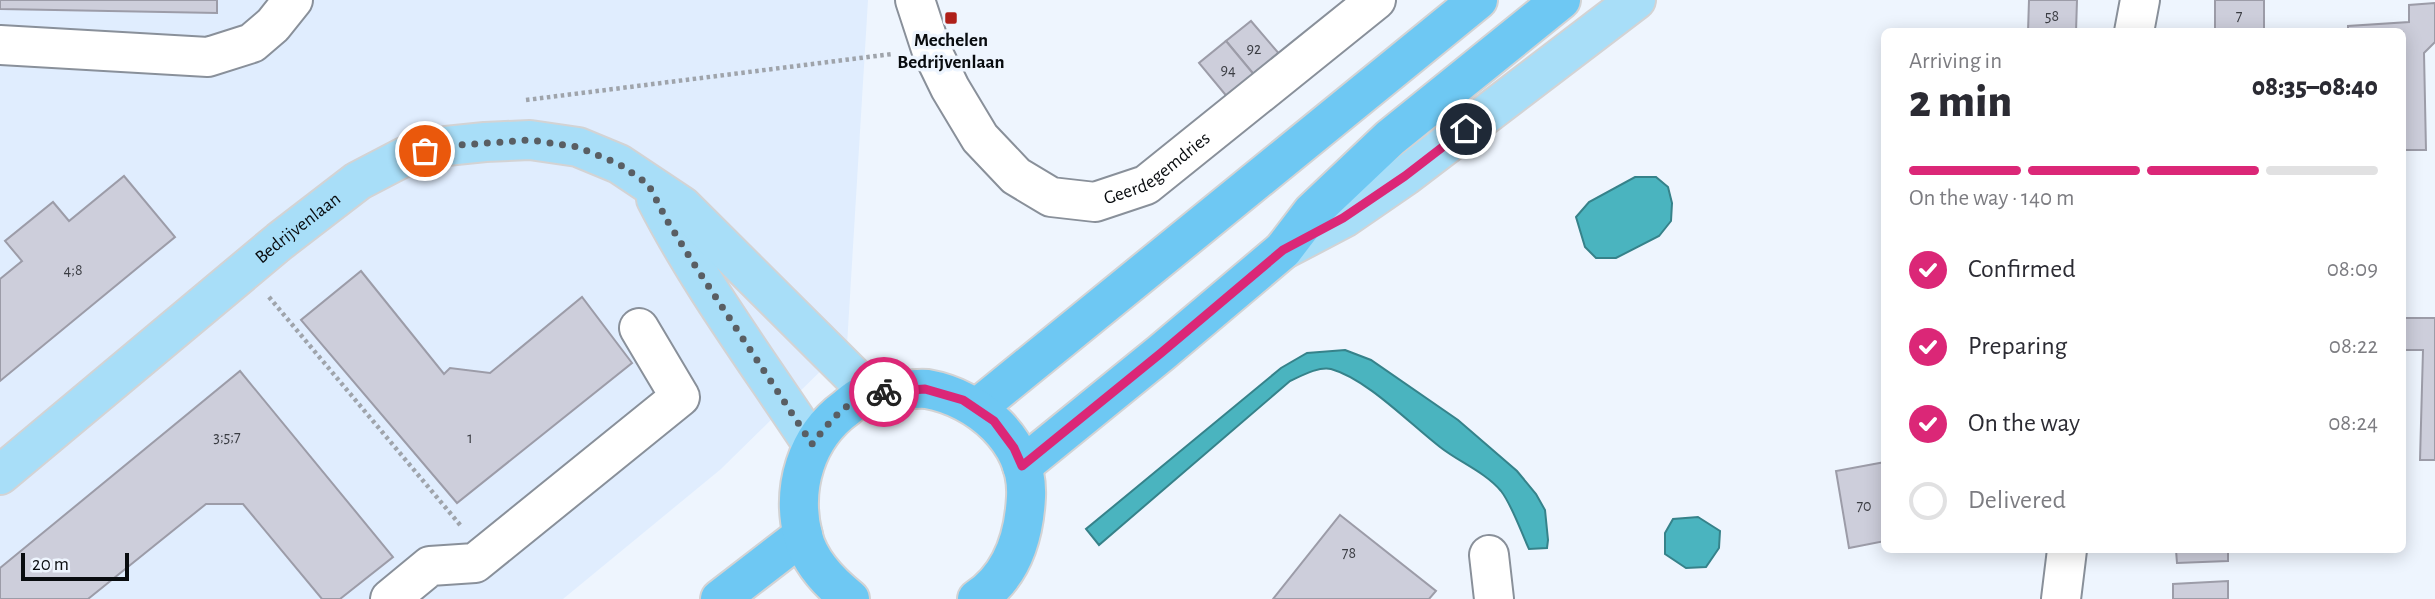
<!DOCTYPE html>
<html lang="en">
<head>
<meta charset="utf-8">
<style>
  :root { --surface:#fff; --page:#f2f2f3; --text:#2b2b33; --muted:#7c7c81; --line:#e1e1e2; --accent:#db2777 }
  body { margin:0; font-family:"Alegreya Sans",sans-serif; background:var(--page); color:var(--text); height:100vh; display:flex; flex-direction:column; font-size:26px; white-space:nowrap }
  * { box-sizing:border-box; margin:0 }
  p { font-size:23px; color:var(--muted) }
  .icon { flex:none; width:38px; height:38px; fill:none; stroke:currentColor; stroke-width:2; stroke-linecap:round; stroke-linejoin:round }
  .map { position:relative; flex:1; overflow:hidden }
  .side { position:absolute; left:1881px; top:28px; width:525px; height:525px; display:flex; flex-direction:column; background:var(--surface); border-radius:10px; box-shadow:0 4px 18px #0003 }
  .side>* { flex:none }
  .scale { position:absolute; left:21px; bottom:18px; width:108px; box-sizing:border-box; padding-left:7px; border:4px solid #090c0f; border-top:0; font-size:19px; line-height:24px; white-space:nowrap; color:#090c0f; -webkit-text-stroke:5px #eef5fe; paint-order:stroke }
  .pin { position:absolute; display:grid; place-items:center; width:60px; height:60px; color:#fff; margin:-30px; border:4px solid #fff; border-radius:50%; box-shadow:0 2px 7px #0007 }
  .courier { position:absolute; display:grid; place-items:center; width:70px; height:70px; margin:-35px; border:5px solid #db2777; border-radius:50%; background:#fff; color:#222; box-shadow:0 2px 9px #0007 }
  .headline em { font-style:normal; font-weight:800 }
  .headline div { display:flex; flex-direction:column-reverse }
  .headline { display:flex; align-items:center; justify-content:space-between; height:119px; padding:0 28px }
  h1 { font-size:46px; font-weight:800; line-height:52px }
  .bar { display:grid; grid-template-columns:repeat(4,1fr); gap:10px 7px; align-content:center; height:84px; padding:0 28px }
  .bar i { height:9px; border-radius:5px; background:var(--line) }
  .bar .selected { background:var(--accent) }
  .bar p { grid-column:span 4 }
  ol { padding:0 28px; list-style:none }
  li { display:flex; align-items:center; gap:21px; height:77px }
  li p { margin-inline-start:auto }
  li .icon { padding:7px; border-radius:50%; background:var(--accent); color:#fff; stroke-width:4 }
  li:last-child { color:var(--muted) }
  li i { width:38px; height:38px; border:4px solid var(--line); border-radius:50% }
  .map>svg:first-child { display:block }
</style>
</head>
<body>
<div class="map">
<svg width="2435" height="599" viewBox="0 0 2435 599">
  <rect width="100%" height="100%" fill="#eef5fe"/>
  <polygon fill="#e0edfe" points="0,0 868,0 847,345 721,469 563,599 0,599"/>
  <g fill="#4ab4bf" stroke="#36828a" stroke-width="2">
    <polygon points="1635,177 1656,177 1668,187 1672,203 1671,221 1659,236 1616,258 1596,258 1585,247 1576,217 1589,202"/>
    <path d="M1345 350 1371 360 1458 420 1517 471 1536 494 1545 510 1548 540 1547 548 1529 549C1521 532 1512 505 1501 491 1485 472 1459 462 1440 447 1410 424 1367 379 1331 369 1319 366 1301 376 1290 381L1099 545 1086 529 1281 368 1307 353Z"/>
    <polygon points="1698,517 1720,531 1719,548 1706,567 1686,568 1665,554 1665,533 1673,519"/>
  </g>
  <g fill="#cdcedb" stroke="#9c9ca8" stroke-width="2">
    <polygon points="0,0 217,0 217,13 0,9"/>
    <polygon points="2029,0 2077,0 2076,32 2028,32"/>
    <rect x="2215" y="0" width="49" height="32"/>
    <polygon points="2435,3 2435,42 2424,53 2426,150 2403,150 2403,32 2348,32 2348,26 2409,22 2409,5"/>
    <polygon points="1251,21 1281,56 1256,77 1226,41"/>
    <polygon points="1226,41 1256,77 1229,99 1199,63"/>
    <polygon points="124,176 175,237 0,381 0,279 22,261 5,241 53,202 69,221"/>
    <polygon points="361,271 444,374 450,368 490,373 582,297 632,363 457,503 301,320"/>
    <polygon points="2403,318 2435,318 2435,460 2420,460 2423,350 2403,350"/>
    <polygon points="240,371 393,557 340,599 322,599 243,504 206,504 88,599 0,599 0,568"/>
    <polygon points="1885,462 1885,541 1849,548 1836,471"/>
    <polygon points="1340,515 1436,591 1429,599 1273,599"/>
    <polygon points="2176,550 2228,550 2228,561 2177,563"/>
    <polygon points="2228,581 2228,599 2173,599 2173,584"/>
  </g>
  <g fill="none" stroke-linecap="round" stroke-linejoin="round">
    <defs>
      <g id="minor">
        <path id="s1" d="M915 0 931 49 950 88 980 138 1016 176 1051 197 1095 202 1146 185 1376 0"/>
        <polyline points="2134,32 2140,0"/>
        <polyline points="0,45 208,57 252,43 273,25 293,0"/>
        <polyline points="1489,555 1494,599"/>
        <polyline points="390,599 430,566 475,563 680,397 639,328"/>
        <polyline points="2061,599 2067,550"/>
      </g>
      <g id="major">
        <path d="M656 199C699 283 760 365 812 444"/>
        <polyline points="1283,250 1344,218 1405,176 1636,0"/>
        <path id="s2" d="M0 475 280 241 358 181 404 157 446 146 485 142 530 140 578 147 619 164 682 206 870 393"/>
      </g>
      <g id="highway">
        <polyline points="977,408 1478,0"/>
        <polyline points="1022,466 1161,353 1283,250 1312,212 1390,138 1561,0"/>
        <polyline points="720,599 803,535"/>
        <path d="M850 599C830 583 809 561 803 536 791 488 806 437 846 408 853 402 860 396 868 394 876 391 886 392 895 391 905 390 917 388 927 389 978 398 1029 441 1026 497 1024 536 1012 576 977 599"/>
      </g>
    </defs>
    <use href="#minor" stroke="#89909a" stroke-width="42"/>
    <use href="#major" stroke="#d3d3d4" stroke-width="42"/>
    <use href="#highway" stroke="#d3d3d4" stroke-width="42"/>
    <g stroke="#9fa4ab" stroke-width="4.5" stroke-dasharray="3.5 3.5" stroke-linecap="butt">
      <polyline points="526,100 892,54"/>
      <polyline points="269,297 461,526"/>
    </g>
    <use href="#minor" stroke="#fff" stroke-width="38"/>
    <use href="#major" stroke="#a8def8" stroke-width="38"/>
    <use href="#highway" stroke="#6ec8f3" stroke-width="38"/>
  </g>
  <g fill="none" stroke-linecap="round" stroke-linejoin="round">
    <path stroke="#595e63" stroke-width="7" stroke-dasharray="0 12.6" d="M425 151 446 146 530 140 578 147 619 164 648 184 668 222 694 264 812 444C831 420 851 394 884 392"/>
    <polyline stroke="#db2777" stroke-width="9" points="884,392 925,389 963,400 994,421 1014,448 1022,466 1161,353 1283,250 1343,218 1405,176 1466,129"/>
  </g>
  <rect fill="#af1f19" stroke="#eef5fe" stroke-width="2.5" x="944" y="11" width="14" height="14" rx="3.5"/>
  <g text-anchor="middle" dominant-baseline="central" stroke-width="7" stroke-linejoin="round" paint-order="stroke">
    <g font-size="16" fill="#3a3c42">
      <text x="2052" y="16">58</text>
      <text x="2239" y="16">7</text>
      <text x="1254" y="49">92</text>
      <text x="1228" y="70">94</text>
      <text x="73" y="270">4;8</text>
      <text x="227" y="437">3;5;7</text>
      <text x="470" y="438">1</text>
      <text x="1864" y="506">70</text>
      <text x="1349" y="553">78</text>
    </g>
    <g font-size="19" font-weight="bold" fill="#090c0f" stroke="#eef5fe">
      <text x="951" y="40">Mechelen<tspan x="951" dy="22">Bedrijvenlaan</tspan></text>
    </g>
    <g font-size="19" fill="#090c0f" stroke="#eef5fe">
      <text stroke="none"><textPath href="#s1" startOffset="362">Geerdegemdries</textPath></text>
      <text stroke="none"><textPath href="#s2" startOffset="387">Bedrijvenlaan</textPath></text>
    </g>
  </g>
</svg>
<div class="scale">20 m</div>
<div class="pin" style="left:425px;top:151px;background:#ea580c"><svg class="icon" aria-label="bag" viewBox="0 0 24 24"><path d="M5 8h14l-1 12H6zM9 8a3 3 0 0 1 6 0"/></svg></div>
<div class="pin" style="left:1466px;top:129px;background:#1f2937"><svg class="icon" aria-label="home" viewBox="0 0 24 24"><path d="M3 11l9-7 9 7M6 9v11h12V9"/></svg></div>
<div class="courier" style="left:884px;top:392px"><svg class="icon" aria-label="bike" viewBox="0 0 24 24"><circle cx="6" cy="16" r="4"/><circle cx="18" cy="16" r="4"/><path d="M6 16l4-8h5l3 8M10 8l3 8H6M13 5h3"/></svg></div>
<section class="side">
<div class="headline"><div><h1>2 min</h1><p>Arriving in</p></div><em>08:35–08:40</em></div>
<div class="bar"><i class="selected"></i><i class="selected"></i><i class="selected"></i><i></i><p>On the way · 140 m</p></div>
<ol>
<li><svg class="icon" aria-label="check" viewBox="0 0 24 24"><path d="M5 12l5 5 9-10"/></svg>Confirmed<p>08:09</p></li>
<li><svg class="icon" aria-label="check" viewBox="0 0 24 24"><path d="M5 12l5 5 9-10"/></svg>Preparing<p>08:22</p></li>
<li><svg class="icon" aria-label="check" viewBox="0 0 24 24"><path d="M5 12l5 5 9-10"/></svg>On the way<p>08:24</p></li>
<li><i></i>Delivered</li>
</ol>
</section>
</div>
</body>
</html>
